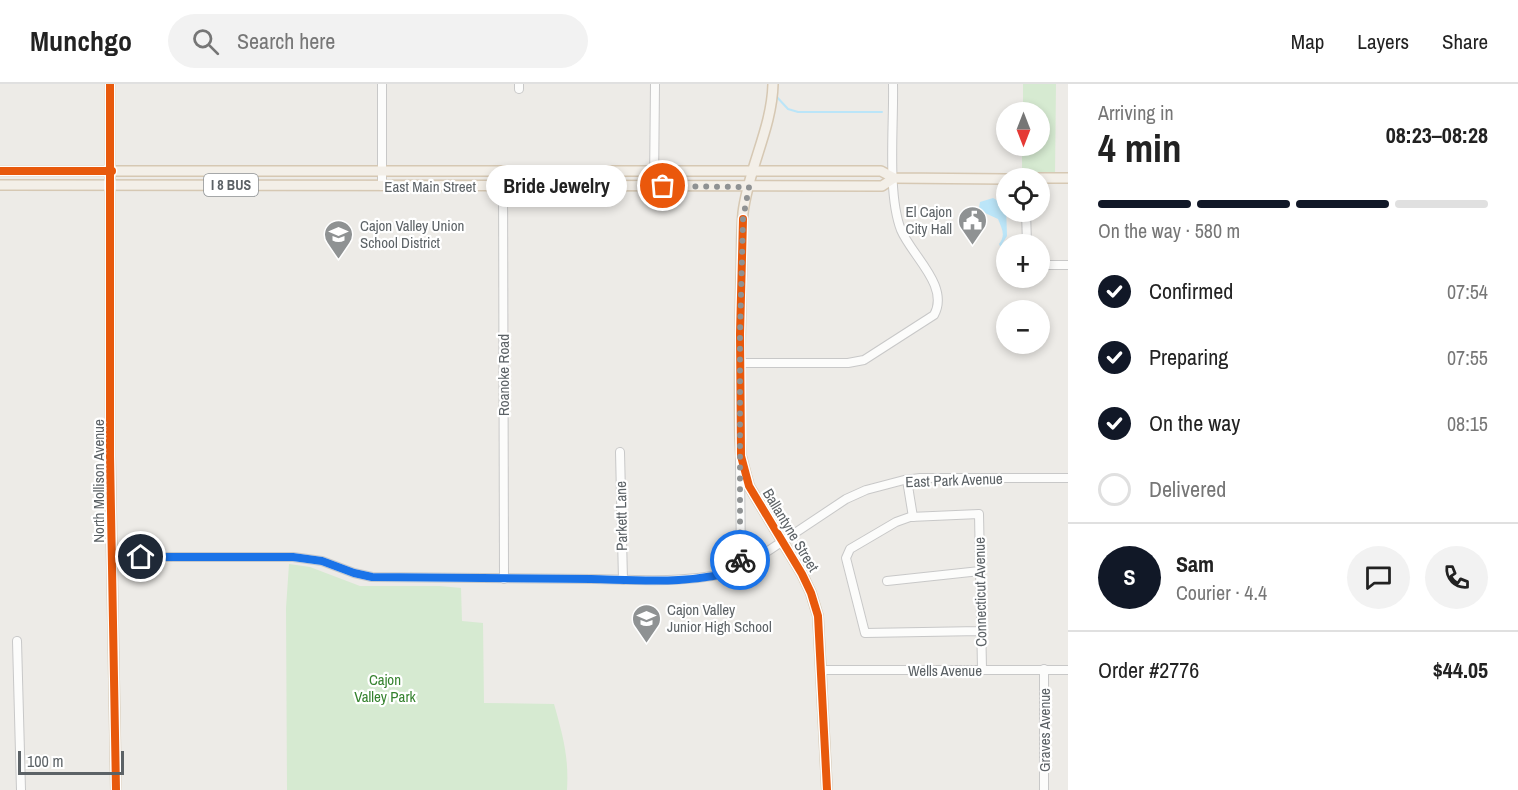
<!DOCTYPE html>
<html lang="en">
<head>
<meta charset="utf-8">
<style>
  :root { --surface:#fff; --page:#f2f2f2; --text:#222; --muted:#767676; --line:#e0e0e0; --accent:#111827 }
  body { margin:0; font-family:"Archivo Narrow",sans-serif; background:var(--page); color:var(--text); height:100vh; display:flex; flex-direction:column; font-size:22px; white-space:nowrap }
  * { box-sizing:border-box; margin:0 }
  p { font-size:20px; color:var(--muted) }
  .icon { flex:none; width:33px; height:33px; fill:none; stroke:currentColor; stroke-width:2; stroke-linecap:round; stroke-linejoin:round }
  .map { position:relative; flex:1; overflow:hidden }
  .sheet { display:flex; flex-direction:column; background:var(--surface); width:450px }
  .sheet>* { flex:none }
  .needle { width:39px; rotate:180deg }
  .fabs { position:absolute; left:996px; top:18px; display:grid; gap:12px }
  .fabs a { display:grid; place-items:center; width:54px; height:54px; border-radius:50%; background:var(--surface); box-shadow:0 3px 9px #0003; font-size:30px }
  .scale { position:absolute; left:18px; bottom:15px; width:106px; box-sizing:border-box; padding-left:6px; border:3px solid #5c6266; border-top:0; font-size:16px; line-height:21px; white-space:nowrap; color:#5c6266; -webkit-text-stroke:4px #fff; paint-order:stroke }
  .pin { position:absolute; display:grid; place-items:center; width:51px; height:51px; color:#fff; margin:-26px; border:3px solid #fff; border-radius:50%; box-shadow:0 2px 6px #0007 }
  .courier { position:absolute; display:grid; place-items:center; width:60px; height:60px; margin:-30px; border:4px solid #1a73e8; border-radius:50%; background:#fff; color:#222; box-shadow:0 2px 8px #0007 }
  .bubble { position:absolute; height:42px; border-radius:21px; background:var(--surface); box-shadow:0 3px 9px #0003; font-size:20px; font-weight:800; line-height:42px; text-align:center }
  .summary em { font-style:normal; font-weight:800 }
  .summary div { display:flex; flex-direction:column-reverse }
  .summary { display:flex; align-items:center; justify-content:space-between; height:102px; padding:0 30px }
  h1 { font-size:39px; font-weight:800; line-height:45px }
  .bar { display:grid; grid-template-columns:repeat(4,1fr); gap:9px 6px; align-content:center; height:72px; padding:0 30px }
  .bar i { height:8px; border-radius:4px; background:var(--line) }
  .bar .on { background:var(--accent) }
  .bar p { grid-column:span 4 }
  .line { display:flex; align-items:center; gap:15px; padding:0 30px; border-top:2px solid var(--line) }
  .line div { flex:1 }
  .round { display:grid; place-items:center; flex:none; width:63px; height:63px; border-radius:32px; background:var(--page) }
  ol { padding:0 30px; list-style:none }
  li { display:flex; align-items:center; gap:18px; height:66px }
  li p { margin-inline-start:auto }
  li .icon { padding:6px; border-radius:50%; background:var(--accent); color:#fff; stroke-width:4 }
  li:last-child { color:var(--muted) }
  li i { width:33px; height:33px; border:3px solid var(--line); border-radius:50% }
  header { display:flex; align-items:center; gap:36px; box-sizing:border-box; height:84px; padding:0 30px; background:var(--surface); border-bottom:2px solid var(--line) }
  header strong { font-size:28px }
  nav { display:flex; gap:33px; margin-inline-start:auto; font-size:21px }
  .search { width:420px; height:54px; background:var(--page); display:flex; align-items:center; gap:15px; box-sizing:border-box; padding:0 21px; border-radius:33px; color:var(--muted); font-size:22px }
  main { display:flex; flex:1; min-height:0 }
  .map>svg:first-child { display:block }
</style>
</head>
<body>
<header>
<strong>Munchgo</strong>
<div class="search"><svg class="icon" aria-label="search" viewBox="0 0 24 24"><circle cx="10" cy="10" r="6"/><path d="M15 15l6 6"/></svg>Search here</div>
<nav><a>Map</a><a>Layers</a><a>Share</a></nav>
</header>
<main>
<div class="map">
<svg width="1068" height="706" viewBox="0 0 1068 706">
  <rect width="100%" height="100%" fill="#edebe7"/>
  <g fill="#d6ead1">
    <polygon points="1023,0 1056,0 1055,91 1022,91 1022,62 1040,62 1040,28 1023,28"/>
    <path d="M289 480 310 483 360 502H440L461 504 462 537 483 539 484 619 554 620C563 652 569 673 567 706H287L286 524Z"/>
  </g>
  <path fill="#bbe5f8" d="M993 114 1006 121 1007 152 1002 160C1008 169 1007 179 1006 190L1003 193 1001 191 1004 171 999 160C1006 151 1002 145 998 135L985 129 979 124 980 118Z"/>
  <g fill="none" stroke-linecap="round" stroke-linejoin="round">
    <polyline stroke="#bbe5f8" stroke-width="2" points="775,11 788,25 798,28 882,28"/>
    <defs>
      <g id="minor">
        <polyline points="382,0 382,102"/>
        <polyline points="519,0 519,5"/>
        <polyline points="503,88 504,495"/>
        <polyline points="654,102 655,0"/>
        <polyline points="1026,128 1027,160"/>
        <polyline points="1040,181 1068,181"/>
        <path d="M740 279H848L864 276 934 231C950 202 912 172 901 146 887 110 894 41 893 0"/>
        <polyline points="620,368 623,496"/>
        <polyline points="740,377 741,485"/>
        <polyline points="907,396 913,433"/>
        <path d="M112 473H293L322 477 354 489 372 493C447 493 521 495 596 495 643 496 695 500 741 485L846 415 866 406 904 396 920 394H1068"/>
        <polyline points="887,497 980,487"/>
        <polyline points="981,547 865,549 846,474 850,465 896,438 910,433 979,430 982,585"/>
        <polyline points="17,557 21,706"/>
        <polyline points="1044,585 1044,706"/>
        <polyline points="822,586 1068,586"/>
      </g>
      <g id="major">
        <polyline points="110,0 110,372 116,706"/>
        <path d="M773 0C772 44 748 85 743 129 741 152 742 175 741 198 740 250 739 302 740 354L741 372 749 402 802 490 811 509 818 532 827 706"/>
        <polyline points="0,87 881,87 894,94 1006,95"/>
        <polyline points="1014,94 1068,94"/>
        <polyline points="0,101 882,102 894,94"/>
      </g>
    </defs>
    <use href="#minor" stroke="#c8c8c8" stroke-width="10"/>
    <use href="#major" stroke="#d6c8b3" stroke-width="12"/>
    <use href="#minor" stroke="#fcfcfb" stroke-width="8"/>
    <use href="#major" stroke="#f3efe8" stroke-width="9"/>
    <defs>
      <g id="cycleway">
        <polyline points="110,0 110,372 116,706"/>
        <polyline points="0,87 112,87"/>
        <polyline points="743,135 740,250 741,372 749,402 802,490 811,509 818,532 827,706"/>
      </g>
    </defs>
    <use href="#cycleway" stroke="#fff" stroke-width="11"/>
    <use href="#cycleway" stroke="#e8590c" stroke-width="8"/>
  </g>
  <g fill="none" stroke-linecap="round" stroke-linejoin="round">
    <polyline stroke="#8f9293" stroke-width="6" stroke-dasharray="0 10.8" points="663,102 749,103 743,135 740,250 740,476"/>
    <path stroke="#1a73e8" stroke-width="8" d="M141 473H293L322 477 354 489 372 493C445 493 518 495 591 495 639 496 695 501 741 485L740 476"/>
  </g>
  <defs>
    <symbol id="civic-pin" viewBox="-11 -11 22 30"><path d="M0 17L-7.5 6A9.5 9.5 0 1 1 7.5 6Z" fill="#8f9293" stroke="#fff"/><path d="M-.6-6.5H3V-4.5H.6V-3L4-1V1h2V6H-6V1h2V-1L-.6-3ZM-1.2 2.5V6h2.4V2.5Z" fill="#fff"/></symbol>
    <symbol id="school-pin" viewBox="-11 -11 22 30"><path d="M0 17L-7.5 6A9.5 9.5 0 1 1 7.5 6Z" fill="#8f9293" stroke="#fff"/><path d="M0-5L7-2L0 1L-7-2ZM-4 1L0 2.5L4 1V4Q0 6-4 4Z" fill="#fff"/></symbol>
  </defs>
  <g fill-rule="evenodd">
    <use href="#civic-pin" x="956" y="120" width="33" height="45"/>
    <use href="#school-pin" x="322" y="134" width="33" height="45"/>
    <use href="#school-pin" x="630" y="518" width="33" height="45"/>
  </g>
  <g text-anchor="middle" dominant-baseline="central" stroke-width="4.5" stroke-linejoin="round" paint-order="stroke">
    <rect fill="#fff" stroke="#8d9194" stroke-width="1.5" x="204" y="90" width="54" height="22" rx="4.5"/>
    <g font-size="14" font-weight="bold" fill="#5c6266">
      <text x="231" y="101">I 8 BUS</text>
    </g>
    <g font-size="15" fill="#5c6266" stroke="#fff">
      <text x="430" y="102">East Main Street</text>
      <text transform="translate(503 291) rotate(-90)">Roanoke Road</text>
      <text transform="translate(954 396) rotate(-2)">East Park Avenue</text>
      <text transform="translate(98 397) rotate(-90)">North Mollison Avenue</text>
      <text transform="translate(621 432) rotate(-91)">Parkett Lane</text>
      <text transform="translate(791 446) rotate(59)">Ballantyne Street</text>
      <text transform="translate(980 508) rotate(-91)">Connecticut Avenue</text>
      <text x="945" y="586">Wells Avenue</text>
      <text transform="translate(1044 646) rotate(-90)">Graves Avenue</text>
    </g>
    <g font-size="15" fill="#5c6266" stroke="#fff" text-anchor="start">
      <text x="952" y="127" text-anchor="end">El Cajon<tspan x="952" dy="17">City Hall</tspan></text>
      <text x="360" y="141">Cajon Valley Union<tspan x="360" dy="17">School District</tspan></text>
      <text x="667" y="525">Cajon Valley<tspan x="667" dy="17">Junior High School</tspan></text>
    </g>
    <g font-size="15" fill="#35822e" stroke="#fff">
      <text x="385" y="595">Cajon<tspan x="385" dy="17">Valley Park</tspan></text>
    </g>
  </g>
</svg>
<div class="fabs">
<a><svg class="needle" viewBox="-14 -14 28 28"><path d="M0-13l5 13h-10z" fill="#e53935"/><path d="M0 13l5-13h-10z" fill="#767676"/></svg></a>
<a><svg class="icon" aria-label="locate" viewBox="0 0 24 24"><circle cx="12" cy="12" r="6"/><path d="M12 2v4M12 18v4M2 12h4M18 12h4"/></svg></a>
<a>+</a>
<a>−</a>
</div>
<div class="scale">100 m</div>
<div class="pin" style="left:663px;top:102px;background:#ea580c"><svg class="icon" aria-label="bag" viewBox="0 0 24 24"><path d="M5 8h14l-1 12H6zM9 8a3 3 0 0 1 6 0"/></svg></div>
<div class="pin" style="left:141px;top:473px;background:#1f2937"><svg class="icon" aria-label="home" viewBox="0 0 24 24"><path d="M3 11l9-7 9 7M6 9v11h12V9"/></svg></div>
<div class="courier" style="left:740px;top:476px"><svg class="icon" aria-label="bike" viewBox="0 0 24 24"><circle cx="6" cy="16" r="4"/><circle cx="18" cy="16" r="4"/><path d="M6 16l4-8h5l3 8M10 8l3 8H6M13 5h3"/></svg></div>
<div class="bubble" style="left:486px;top:81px;width:141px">Bride Jewelry</div>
</div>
<section class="sheet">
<div class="summary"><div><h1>4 min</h1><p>Arriving in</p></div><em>08:23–08:28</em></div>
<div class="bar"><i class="on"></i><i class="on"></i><i class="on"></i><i></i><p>On the way · 580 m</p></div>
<ol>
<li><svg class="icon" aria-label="check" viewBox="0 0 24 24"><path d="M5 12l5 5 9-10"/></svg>Confirmed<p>07:54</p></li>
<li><svg class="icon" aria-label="check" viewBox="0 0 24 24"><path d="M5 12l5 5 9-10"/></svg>Preparing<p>07:55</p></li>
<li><svg class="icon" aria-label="check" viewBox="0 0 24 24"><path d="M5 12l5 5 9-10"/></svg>On the way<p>08:15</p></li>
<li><i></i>Delivered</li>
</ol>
<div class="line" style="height:108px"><b class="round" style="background:var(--accent);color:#fff">S</b><div><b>Sam</b><p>Courier · 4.4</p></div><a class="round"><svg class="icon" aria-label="chat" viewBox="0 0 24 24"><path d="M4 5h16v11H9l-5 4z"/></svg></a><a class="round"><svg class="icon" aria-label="phone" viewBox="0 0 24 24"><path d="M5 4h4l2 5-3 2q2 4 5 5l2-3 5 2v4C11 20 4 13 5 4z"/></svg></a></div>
<div class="line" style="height:78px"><div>Order #2776</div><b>$44.05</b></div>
</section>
</main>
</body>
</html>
